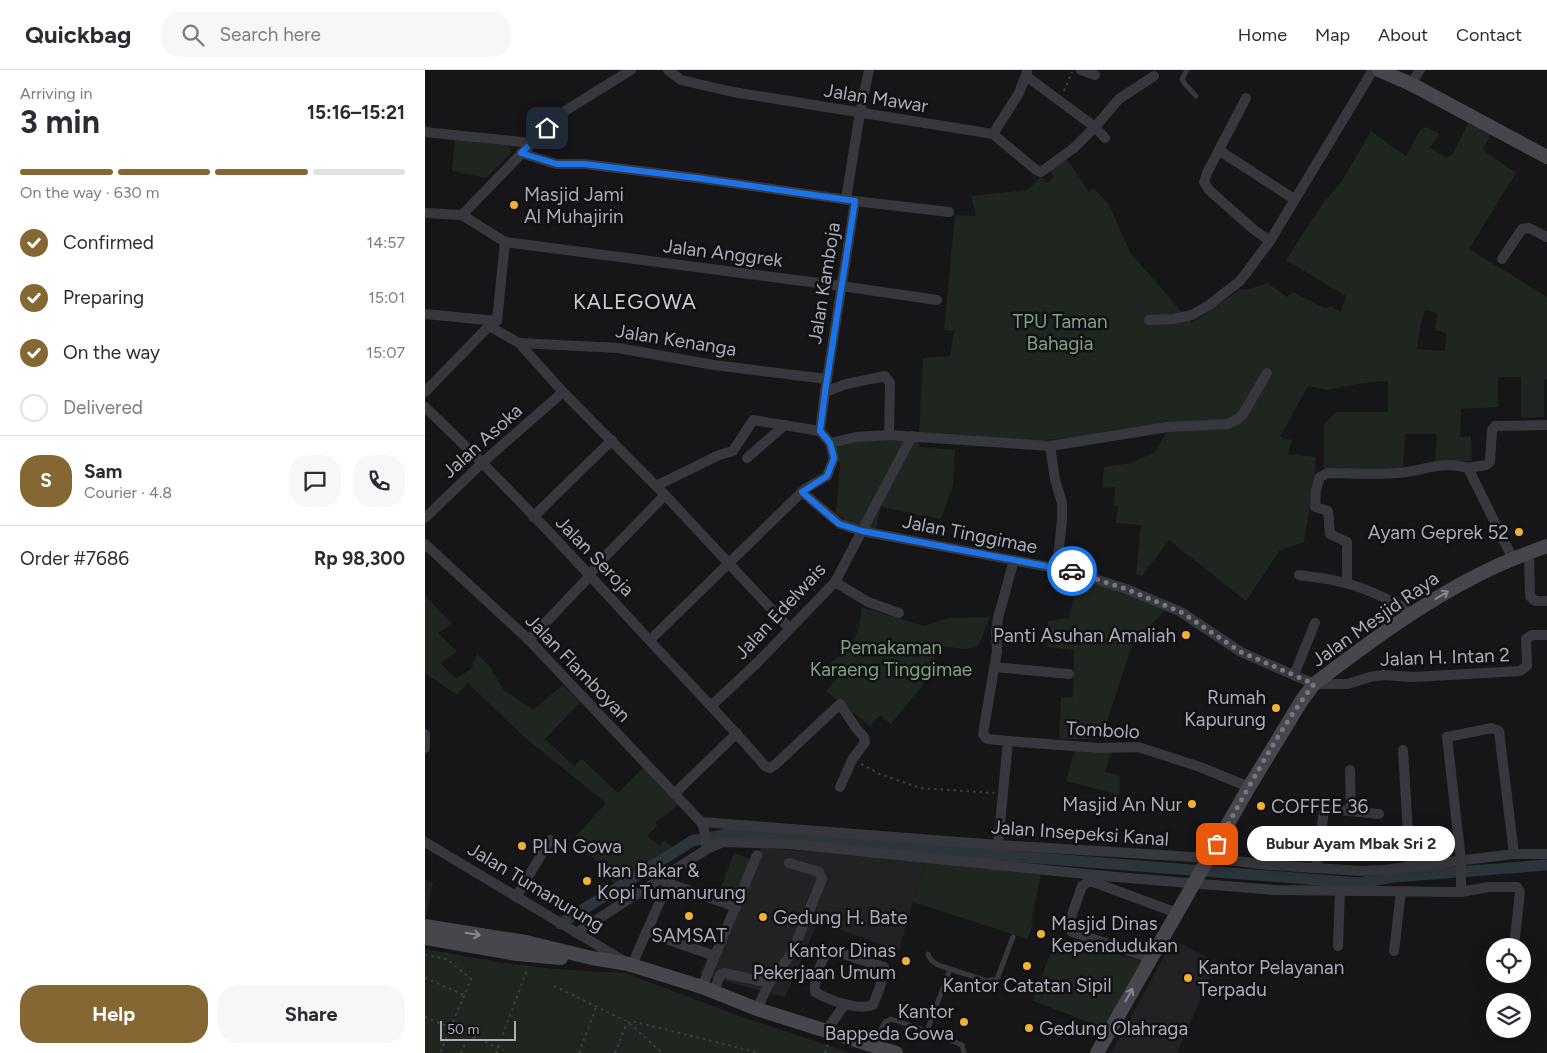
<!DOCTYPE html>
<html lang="en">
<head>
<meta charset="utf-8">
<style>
  :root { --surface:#fff; --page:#f7f7f7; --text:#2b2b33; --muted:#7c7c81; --line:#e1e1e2; --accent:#856733 }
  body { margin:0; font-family:Figtree,sans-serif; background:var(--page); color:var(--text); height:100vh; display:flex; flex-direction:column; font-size:19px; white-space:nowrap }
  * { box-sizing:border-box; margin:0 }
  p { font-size:16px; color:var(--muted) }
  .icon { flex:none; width:28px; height:28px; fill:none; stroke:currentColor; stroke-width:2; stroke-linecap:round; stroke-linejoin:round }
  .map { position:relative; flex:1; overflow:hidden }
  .side { display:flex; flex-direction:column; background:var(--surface); width:425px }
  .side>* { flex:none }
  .controls { position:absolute; left:1061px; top:868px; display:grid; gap:10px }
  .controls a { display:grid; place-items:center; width:45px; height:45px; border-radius:50%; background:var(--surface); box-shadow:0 5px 20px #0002; font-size:25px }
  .scale { position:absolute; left:15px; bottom:12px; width:76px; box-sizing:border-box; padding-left:5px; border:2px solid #a8adb8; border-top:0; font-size:14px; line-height:18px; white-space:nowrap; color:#a8adb8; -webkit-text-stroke:4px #111113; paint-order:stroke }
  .pin { position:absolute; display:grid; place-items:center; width:42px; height:42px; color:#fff; margin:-21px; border-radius:10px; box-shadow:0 2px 8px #0006 }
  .courier { position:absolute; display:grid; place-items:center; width:50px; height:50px; margin:-25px; border:4px solid #1a73e8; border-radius:50%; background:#fff; color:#222; box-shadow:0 1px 6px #0007 }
  .bubble { position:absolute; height:35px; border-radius:18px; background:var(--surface); box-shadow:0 5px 20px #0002; font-size:16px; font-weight:700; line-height:35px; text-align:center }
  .head em { font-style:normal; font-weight:700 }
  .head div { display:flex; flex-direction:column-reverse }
  .head { display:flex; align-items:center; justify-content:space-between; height:85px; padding:0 20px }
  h1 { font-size:32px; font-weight:700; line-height:38px }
  .bar { display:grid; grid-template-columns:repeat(4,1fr); gap:8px 5px; align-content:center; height:60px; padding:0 20px }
  .bar i { height:6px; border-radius:4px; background:var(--line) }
  .bar .active { background:var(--accent) }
  .bar p { grid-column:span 4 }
  .line { display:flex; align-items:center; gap:12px; padding:0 20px; border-top:1px solid var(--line) }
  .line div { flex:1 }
  .round { display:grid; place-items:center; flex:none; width:52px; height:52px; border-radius:20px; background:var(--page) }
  ol { padding:0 20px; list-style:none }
  li { display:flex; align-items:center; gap:15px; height:55px }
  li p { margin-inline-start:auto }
  li .icon { padding:5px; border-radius:50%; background:var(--accent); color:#fff; stroke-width:4 }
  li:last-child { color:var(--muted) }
  li i { width:28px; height:28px; border:2px solid var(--line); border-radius:50% }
  .action { display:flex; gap:10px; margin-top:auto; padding:10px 20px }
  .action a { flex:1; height:58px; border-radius:20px; background:var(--accent); color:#fff; font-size:20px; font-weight:700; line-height:58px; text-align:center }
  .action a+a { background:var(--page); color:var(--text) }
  header { display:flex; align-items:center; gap:30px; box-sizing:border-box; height:70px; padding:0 25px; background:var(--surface); border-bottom:1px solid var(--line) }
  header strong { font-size:24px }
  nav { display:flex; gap:28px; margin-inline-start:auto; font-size:18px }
  .search { width:350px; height:45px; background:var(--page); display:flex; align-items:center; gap:12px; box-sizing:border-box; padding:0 18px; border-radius:20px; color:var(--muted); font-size:19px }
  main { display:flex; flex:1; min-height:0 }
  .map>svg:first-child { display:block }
</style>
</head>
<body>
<header>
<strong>Quickbag</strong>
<div class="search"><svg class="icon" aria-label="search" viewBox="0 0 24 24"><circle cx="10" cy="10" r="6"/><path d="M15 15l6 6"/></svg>Search here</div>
<nav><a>Home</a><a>Map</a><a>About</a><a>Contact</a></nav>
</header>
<main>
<section class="side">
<div class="head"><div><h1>3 min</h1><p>Arriving in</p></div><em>15:16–15:21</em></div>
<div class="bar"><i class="active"></i><i class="active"></i><i class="active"></i><i></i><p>On the way · 630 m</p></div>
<ol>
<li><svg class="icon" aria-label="check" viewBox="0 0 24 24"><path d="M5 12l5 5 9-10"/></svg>Confirmed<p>14:57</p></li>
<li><svg class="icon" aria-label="check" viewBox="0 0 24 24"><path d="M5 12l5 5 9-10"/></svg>Preparing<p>15:01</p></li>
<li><svg class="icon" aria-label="check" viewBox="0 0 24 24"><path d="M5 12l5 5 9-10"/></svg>On the way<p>15:07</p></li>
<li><i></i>Delivered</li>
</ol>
<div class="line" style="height:90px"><b class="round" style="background:var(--accent);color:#fff">S</b><div><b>Sam</b><p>Courier · 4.8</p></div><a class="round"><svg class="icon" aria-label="chat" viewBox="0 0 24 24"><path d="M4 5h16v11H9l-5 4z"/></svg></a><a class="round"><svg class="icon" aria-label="phone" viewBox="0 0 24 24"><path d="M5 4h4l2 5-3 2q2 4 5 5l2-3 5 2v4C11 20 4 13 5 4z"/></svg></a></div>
<div class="line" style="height:65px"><div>Order #7686</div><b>Rp 98,300</b></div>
<div class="action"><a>Help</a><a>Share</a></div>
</section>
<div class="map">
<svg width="1122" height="983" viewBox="0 0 1122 983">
  <rect width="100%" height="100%" fill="#161618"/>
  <g fill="#222225">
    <polygon points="336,778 503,791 488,832 474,881 393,852 360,927 274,904 314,829"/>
    <polygon points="0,810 8,812 1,849 0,849"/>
    <polygon points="748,870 792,892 752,983 686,983"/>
  </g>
  <g fill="#1e261f" fill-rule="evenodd">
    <path d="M1043 53 1066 64 1058 80 1091 103 1044 179 1122 227V309H1119V347L1096 348V307H1073V337L1036 339 1035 367 1046 366 1047 391 1010 392 1012 364H980L978 398 899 400V354L911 342H963V311L938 313 902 320 883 316 855 367 867 370 863 384 891 387 890 406 879 472 855 480 821 531 744 470 717 506 711 504 716 455 691 453 693 437 689 435 690 417 677 418 679 397 706 393 730 382 743 360 608 371 494 367V377L530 380 528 415 516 449 456 437 451 457C435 465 423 452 411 443L415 394 407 370 494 367 498 288 525 286 529 261 519 260 530 145 551 146 546 126 602 120 616 107 622 113 629 107 624 99 641 88 664 122 668 118 683 133 706 184 745 228 751 236 767 253 814 220 825 219 843 213 862 227 868 222 900 238 907 237 916 242 921 226 861 190 898 133 917 111 946 61 981 86 995 60 1002 57 1015 64 1005 77 1021 88 1028 84ZM1000 240 1012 243 1010 260 1021 263 1020 281 992 279 996 253Z"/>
    <polygon points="30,70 84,76 87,82 61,108 27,101"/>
    <polygon points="653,509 699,522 740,541 708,572 676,669 634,669 636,628 648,627 649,580 622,577 623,551 644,548"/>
    <polygon points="0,525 27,554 13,563 32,582 15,593 31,608 46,599 52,584 65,597 79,620 108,640 138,615 155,632 120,669 149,696 157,689 193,723 218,698 253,735 231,752 232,756 222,766 235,776 239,770 248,777 189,814 151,766 181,733 98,666 43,613 32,625 0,603"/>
    <path d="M436 537 499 556 523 548 565 547 553 577 538 579 511 575 506 605 466 654 455 645 445 656 401 621 414 606 402 596C424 578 437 567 436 537Z"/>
    <polygon points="650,680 687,681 680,702 695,706 694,725 641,711"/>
    <polygon points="309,783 326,789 312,824 295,819"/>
    <polygon points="503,791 616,804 606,852 608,855 602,869 488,832"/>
    <polygon points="631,867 717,891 679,958 608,931"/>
    <polygon points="0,879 74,892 129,899 200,903 317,947 426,983 0,983"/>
  </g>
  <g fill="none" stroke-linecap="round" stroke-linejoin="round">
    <polyline stroke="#2c353c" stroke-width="11" points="135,854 267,771 303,764 934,813 969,807 1122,795"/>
    <g stroke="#3d3f44" stroke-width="2" stroke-dasharray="2.5 4" stroke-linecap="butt">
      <polyline points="639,21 647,2"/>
      <polyline points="436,694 455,704 495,718 569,723"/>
      <polyline points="0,885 22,889 46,909 15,983"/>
      <polyline points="0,908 39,925"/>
      <polyline points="129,916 203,952 237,983"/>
      <polyline points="0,947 79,980"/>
      <polyline points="36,983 44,965"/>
      <polyline points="71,983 102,900"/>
      <polyline points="154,983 171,937"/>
      <polyline points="190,983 201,955 206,951 335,983"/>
      <polyline points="400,983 403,974"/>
    </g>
    <g stroke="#37383d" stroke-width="5">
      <polyline points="762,0 757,9 760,14 771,26"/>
      <polyline points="525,899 562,911 572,909 588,867"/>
      <path d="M502 961 525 899C516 896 506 894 503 884"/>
      <polyline points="448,974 460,952 466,949 502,961 537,975 539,983"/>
    </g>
    <g stroke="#37383d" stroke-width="10">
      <polyline points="243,0 256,10 308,22 568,64"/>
      <polyline points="656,0 670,5"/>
      <polyline points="601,6 670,57 680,68"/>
      <polyline points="986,14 995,0"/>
      <polyline points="821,28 782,103 779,112 784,120 828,159 845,171"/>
      <polyline points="0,62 107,73"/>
      <polyline points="568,64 611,100 616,102 650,77 670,57 694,29 729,6"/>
      <polyline points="568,64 594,23 602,2"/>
      <polyline points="795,81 869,129"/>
      <polyline points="96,83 131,94 159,94 272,108 430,131 400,322 395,361 405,373 409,388 402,406 380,419 225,570"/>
      <polyline points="421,129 435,43 444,0"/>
      <polyline points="430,131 524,142"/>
      <polyline points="0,143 37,145 80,172 72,251"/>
      <polyline points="37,145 132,47 143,39 206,0"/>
      <polyline points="80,172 416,216 512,230"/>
      <polyline points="1077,189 1097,159 1104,158 1122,167"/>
      <polyline points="0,244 72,251"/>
      <polyline points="724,250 748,249 767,245 784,235 815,211 845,171 948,0"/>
      <polyline points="64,256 94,273 138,322 240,425 364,558"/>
      <polyline points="94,273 193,278 289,295 402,309"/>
      <polyline points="0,322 64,256 69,252"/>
      <polyline points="400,322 421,314 460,306 465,313 464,365"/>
      <path d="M0 337C78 411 151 490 224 570 263 612 303 653 340 696L345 698 351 694 415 634 431 658 439 667 440 672 427 690 415 717"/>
      <polyline points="405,373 431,367 464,365 625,376 743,357 803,354 813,349 818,344 842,303"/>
      <polyline points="625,376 630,409 637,433 637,450 632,498"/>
      <polyline points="322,388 360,355"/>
      <polyline points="231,416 294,385 308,381 328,350 395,361"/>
      <polyline points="377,422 415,454 437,461 645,501 704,520 756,542 816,582 889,614 923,614 945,607 958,605 988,607 1095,601 1102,596 1101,569 1107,565 1122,565"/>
      <polyline points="108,447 187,370"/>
      <polyline points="0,448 58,392 138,322"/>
      <polyline points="0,474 104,570 276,752 279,759 282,779 151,863"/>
      <polyline points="1104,482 1105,526 1110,531 1122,531"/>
      <polyline points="1088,489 1043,398 1061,395 1065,392 1067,360 1070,356 1122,355"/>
      <path d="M874 505C890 507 908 509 924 514 946 520 967 531 987 542"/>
      <polyline points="410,512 443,532 474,543"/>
      <path d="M922 513V472L905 464 903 441 890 437 891 420 895 407 903 403C926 403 950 405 974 403 997 401 1020 390 1043 398"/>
      <polyline points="104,570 160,511 173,494 240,425"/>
      <polyline points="569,597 644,604"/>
      <polyline points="869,605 890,553"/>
      <polyline points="286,636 333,592 410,512 487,366"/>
      <polyline points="0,664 0,678"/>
      <polyline points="583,671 674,678 713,677 775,697 824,717"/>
      <polyline points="978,680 985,796"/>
      <polyline points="925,700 926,741"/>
      <polyline points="249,724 312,663"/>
      <polyline points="276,752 573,775 785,788 844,795 936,801 958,800 1089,784 1122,784"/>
      <polyline points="0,772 199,891"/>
      <polyline points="573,775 583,671 562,669 558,664 572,581 571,562 573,548 589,490"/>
      <polyline points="282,779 298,772 364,774 691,807 849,820 1036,822 1064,817 1092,817 1095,822 1089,876"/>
      <polyline points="891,798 899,741 904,739 954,744"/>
      <polyline points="243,813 311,837"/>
      <polyline points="1036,822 1036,791 1022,667 1067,658 1074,661 1089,784"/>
      <polyline points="91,827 125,770"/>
      <polyline points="221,862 290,886"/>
      <polyline points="913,876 915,821"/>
      <path d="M409 881 459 897 460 903 448 935C434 941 403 930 390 922 388 915 396 889 402 884 404 881 406 882 409 881Z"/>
      <polyline points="969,881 976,822"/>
      <polyline points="725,888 647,862 644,856 644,853 657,816 663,812 668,812 752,843"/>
      <polyline points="207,895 245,808"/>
      <polyline points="277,917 332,785"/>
      <polyline points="289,921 295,905 299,903 344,913"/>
      <polyline points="332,939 344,913 364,887 371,873 397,809 394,802 364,793"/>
      <polyline points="401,961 420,934"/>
    </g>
    <g stroke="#45474d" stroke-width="14">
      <polyline points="954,0 986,14 1122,87"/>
      <polyline points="0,856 101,872 167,888 203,894 277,917 332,939 471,983"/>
      <polyline points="0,868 92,884 136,888"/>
      <path d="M672 983 824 717 877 630 889 614C942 574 995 534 1055 504 1076 493 1099 484 1122 476"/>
    </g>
  </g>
  <defs><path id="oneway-shaft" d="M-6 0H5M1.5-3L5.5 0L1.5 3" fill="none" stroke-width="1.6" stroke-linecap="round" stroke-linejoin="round" transform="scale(1.25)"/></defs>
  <g stroke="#858993">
    <use href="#oneway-shaft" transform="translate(1017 525) rotate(-31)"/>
    <use href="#oneway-shaft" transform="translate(48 864) rotate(9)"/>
    <use href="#oneway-shaft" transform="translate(704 925) rotate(-61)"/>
  </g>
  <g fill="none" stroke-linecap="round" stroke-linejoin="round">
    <path stroke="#757880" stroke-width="5" stroke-dasharray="0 9" d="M647 501 704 520 756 542 816 582 889 614C852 662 822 721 792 774"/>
    <polyline stroke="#1a73e8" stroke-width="6" points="122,58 96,83 132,94 159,94 272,108 430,131 400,322 395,361 405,373 409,388 402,406 377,422 414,454 437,461 647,501"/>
  </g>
  <g fill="#f2b134" stroke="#111113" stroke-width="2">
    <circle cx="89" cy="135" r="5"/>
    <circle cx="1094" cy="462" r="5"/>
    <circle cx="761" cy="565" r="5"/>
    <circle cx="851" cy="638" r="5"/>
    <circle cx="767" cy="734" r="5"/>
    <circle cx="836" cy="736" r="5"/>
    <circle cx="97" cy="776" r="5"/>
    <circle cx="162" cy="811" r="5"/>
    <circle cx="264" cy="846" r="5"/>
    <circle cx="338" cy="847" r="5"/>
    <circle cx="616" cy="864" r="5"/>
    <circle cx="481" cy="891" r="5"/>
    <circle cx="602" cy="896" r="5"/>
    <circle cx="763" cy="908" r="5"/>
    <circle cx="539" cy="952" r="5"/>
    <circle cx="604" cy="958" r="5"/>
  </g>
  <g text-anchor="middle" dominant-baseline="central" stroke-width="5" stroke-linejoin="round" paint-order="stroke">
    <g font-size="19" fill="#a8adb8" stroke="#111113">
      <text transform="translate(451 28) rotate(9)">Jalan Mawar</text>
      <text transform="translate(298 183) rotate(7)">Jalan Anggrek</text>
      <text transform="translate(399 213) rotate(-81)">Jalan Kamboja</text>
      <text transform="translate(251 270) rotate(9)">Jalan Kenanga</text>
      <text transform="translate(57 371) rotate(-42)">Jalan Asoka</text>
      <text transform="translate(545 464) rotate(11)">Jalan Tinggimae</text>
      <text transform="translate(170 486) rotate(46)">Jalan Seroja</text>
      <text transform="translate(355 541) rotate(-47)">Jalan Edelwais</text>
      <text transform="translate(950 549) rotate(-35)">Jalan Mesjid Raya</text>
      <text transform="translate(1020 587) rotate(-2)">Jalan H. Intan 2</text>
      <text transform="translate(153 598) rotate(46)">Jalan Flamboyan</text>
      <text transform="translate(678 660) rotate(3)">Tombolo</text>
      <text transform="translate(655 763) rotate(4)">Jalan Insepeksi Kanal</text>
      <text transform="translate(111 817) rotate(31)">Jalan Tumanurung</text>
    </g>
    <g font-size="19" fill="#a8adb8" stroke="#111113" text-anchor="start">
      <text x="99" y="124">Masjid Jami<tspan x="99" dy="22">Al Muhajirin</tspan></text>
      <text x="1084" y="462" text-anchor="end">Ayam Geprek 52</text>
      <text x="751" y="565" text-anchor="end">Panti Asuhan Amaliah</text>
      <text x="841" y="627" text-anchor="end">Rumah<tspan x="841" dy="22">Kapurung</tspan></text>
      <text x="757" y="734" text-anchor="end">Masjid An Nur</text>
      <text x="846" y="736">COFFEE 36</text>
      <text x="107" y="776">PLN Gowa</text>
      <text x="172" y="800">Ikan Bakar &amp;<tspan x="172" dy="22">Kopi Tumanurung</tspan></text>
      <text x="348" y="847">Gedung H. Bate</text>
      <text x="626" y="853">Masjid Dinas<tspan x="626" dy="22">Kependudukan</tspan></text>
      <text x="264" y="865" text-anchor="middle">SAMSAT</text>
      <text x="471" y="880" text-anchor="end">Kantor Dinas<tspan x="471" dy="22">Pekerjaan Umum</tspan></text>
      <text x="773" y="897">Kantor Pelayanan<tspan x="773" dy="22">Terpadu</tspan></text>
      <text x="602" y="915" text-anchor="middle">Kantor Catatan Sipil</text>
      <text x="529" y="941" text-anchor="end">Kantor<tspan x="529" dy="22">Bappeda Gowa</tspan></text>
      <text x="614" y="958">Gedung Olahraga</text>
    </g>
    <g font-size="19" fill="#7fa381" stroke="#111113">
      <text x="635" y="251">TPU Taman<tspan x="635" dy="22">Bahagia</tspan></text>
      <text x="466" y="577">Pemakaman<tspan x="466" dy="22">Karaeng Tinggimae</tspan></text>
    </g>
    <g font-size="21" letter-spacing="1" fill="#c9ccd4" stroke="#111113">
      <text x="210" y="231">KALEGOWA</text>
    </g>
  </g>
</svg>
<div class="controls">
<a><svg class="icon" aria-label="locate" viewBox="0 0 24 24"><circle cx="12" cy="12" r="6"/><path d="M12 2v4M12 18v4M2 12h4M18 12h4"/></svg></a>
<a><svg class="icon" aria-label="layers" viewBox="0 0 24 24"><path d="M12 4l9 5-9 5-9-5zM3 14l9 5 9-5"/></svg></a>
</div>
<div class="scale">50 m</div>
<div class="pin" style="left:792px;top:774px;background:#ea580c"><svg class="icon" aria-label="bag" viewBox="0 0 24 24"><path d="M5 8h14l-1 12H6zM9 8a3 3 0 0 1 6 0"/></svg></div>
<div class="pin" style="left:122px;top:58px;background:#1f2937"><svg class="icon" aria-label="home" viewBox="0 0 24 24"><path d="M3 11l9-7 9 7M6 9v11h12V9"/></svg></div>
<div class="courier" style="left:647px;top:501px"><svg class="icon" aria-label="car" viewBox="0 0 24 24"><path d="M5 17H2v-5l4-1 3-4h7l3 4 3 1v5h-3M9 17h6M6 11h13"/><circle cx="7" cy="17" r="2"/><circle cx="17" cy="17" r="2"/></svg></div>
<div class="bubble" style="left:822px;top:756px;width:208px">Bubur Ayam Mbak Sri 2</div>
</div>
</main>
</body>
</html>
